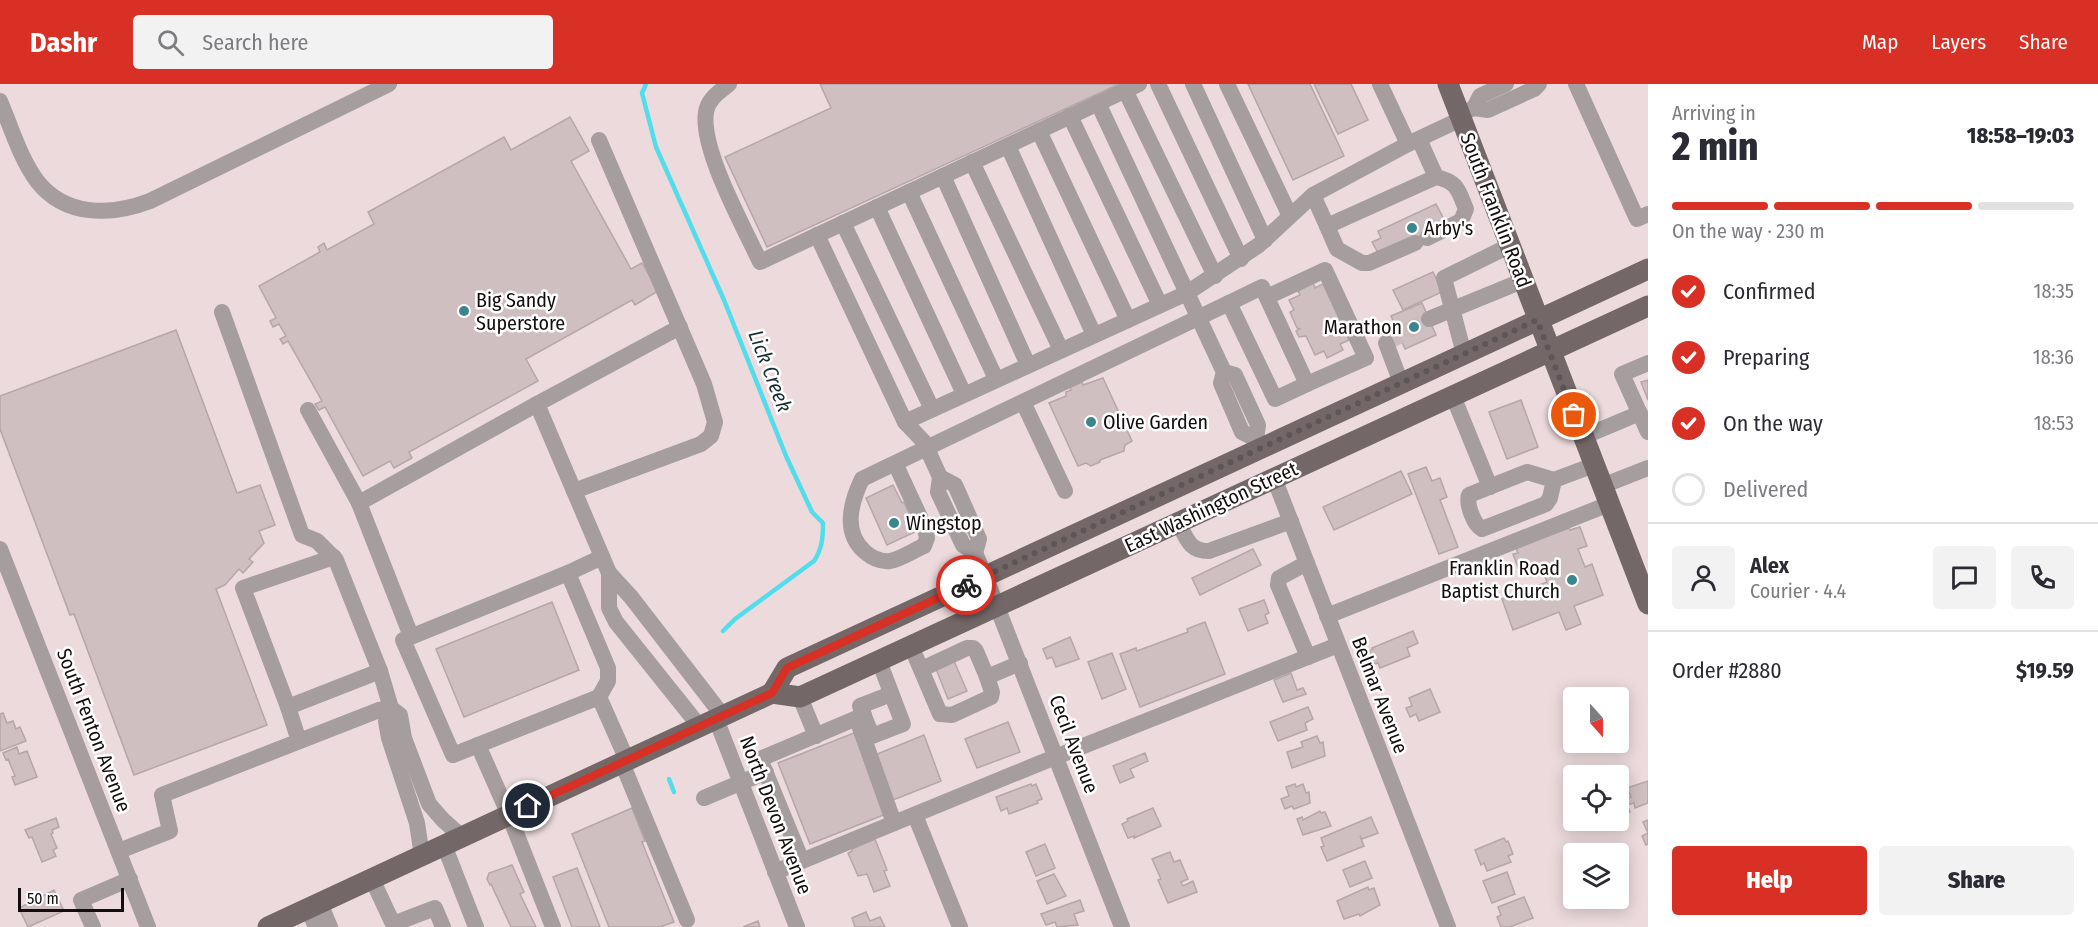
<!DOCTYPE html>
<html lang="en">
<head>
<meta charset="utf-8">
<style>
  :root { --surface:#fff; --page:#f2f2f3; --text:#2b2b33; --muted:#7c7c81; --line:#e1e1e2; --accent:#d93025 }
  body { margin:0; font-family:"Fira Sans Condensed",sans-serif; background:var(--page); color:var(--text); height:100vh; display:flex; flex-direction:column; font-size:22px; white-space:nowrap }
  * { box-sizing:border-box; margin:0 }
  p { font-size:20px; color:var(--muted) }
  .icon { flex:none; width:33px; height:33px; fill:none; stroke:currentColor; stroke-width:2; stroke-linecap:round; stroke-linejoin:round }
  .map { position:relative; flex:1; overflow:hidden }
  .sheet { display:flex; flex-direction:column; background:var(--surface); width:450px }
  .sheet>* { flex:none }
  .needle { width:39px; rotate:159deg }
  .controls { position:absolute; left:1563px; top:603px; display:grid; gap:12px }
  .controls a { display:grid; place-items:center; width:66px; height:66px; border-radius:6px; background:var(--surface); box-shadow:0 3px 15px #0003; font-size:30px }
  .scale { position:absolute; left:18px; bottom:15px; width:106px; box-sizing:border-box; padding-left:6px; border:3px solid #130d0e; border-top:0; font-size:16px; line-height:21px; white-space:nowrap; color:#130d0e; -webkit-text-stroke:4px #fff; paint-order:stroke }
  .pin { position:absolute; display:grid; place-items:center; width:51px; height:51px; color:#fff; margin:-26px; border:3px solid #fff; border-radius:50%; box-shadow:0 2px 6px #0007 }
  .courier { position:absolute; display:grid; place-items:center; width:60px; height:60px; margin:-30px; border:4px solid #d93025; border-radius:50%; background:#fff; color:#222; box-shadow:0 2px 8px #0007 }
  .headline em { font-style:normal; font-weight:800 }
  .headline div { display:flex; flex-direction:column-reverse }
  .headline { display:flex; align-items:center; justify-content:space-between; height:102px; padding:0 24px }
  h1 { font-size:39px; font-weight:800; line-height:45px }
  .bar { display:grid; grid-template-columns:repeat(4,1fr); gap:9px 6px; align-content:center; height:72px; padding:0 24px }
  .bar i { height:8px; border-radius:4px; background:var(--line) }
  .bar .selected { background:var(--accent) }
  .bar p { grid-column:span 4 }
  .line { display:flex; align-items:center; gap:15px; padding:0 24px; border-top:2px solid var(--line) }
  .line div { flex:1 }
  .round { display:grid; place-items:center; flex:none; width:63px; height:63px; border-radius:6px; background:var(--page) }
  ol { padding:0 24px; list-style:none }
  li { display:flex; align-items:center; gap:18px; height:66px }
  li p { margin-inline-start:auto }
  li .icon { padding:6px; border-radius:50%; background:var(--accent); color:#fff; stroke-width:4 }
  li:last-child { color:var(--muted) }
  li i { width:33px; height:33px; border:3px solid var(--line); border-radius:50% }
  .action { display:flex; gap:12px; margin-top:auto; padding:12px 24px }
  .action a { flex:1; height:69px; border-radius:6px; background:var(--accent); color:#fff; font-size:24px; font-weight:800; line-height:69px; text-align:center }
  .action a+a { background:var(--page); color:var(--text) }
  header { display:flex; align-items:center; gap:36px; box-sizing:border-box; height:84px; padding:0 30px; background:var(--accent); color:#fff }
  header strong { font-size:28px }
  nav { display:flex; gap:33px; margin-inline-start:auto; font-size:21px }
  .search { width:420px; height:54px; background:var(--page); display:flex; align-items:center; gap:15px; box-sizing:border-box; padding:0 21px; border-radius:6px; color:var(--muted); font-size:22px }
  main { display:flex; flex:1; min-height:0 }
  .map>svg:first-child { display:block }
</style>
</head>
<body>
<header>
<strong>Dashr</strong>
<div class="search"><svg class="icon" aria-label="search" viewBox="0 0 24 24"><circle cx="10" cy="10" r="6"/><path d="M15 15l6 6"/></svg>Search here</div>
<nav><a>Map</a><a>Layers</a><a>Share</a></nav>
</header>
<main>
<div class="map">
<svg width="1648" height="843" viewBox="0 0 1648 843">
  <rect width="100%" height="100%" fill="#ecdadc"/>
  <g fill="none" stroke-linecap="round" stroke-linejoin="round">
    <g stroke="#51ddec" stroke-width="4.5">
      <path d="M646 0 642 9 656 63 724 216 786 372 812 428 823 439C823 454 822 465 814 477L735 535 723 547"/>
      <polyline points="669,695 674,708"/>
    </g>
  </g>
  <g fill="#d0bfc1" stroke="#b6a6a8" stroke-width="1.5">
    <polygon points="820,0 1119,0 767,163 725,73 831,24"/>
    <polygon points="1248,0 1310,0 1344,72 1293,96"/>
    <polygon points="1314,0 1351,0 1368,36 1338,50"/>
    <polygon points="570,33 589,67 571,77 631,185 642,179 658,207 635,221 632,216 526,275 538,297 409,368 412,374 394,384 390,377 363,392 325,323 319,326 315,320 322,317 288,257 283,260 280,255 286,252 279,240 273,243 270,237 276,234 259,202 320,168 318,163 324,159 327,166 374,140 368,128 504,53 511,66"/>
    <polygon points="1436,120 1447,141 1429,158 1417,164 1377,167 1372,158 1381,154 1378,147"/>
    <polygon points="1433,188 1442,208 1403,226 1393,206"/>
    <polygon points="1313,199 1315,204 1323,200 1349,256 1340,260 1343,266 1327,274 1324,267 1315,271 1306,252 1299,253 1296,247 1300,245 1297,244 1290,228 1294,226 1289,216 1300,211 1298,207"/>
    <polygon points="1422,219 1436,251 1405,265 1391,232"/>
    <polygon points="176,246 237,409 260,401 275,441 259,447 264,459 249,475 253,478 243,489 239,485 225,501 216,505 267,641 134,691 74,530 70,531 0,345 0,312"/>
    <polygon points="1103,294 1132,357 1125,361 1124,367 1100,376 1100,378 1091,382 1086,379 1078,382 1049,319 1066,312 1066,308 1071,306 1070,303 1082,298 1083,301"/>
    <polygon points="1648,296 1648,316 1641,298"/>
    <polygon points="1521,316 1538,363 1507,375 1489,328"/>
    <polygon points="1426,383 1432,397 1440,394 1447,413 1440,416 1458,463 1439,470 1408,390"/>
    <polygon points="1401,387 1412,410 1334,446 1323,423"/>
    <polygon points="893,401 902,419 904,418 909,429 907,430 915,448 887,461 866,414"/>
    <polygon points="1580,443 1587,462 1578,465 1585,483 1592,480 1603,511 1574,522 1581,540 1566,546 1559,528 1513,546 1502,515 1547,498 1543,488 1530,493 1526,483 1519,486 1513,470 1518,469 1516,464 1569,444 1570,446"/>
    <polygon points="1253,465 1261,481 1200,511 1192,494"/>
    <polygon points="1264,516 1269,529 1265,531 1268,539 1248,547 1239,525"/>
    <polygon points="552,518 579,586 464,633 436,565"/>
    <polygon points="1205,538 1225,590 1140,623 1120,570 1136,564 1137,567 1188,548 1187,545"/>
    <polygon points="1413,547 1418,559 1407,564 1410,572 1380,584 1378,579 1374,580 1369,567 1373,565 1372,564"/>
    <polygon points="1070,553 1079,575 1056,583 1052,573 1047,575 1043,565"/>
    <polygon points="1112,569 1126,605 1102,615 1088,578"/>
    <polygon points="954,577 967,607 948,615 936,585"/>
    <polygon points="1291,589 1297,606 1303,604 1306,610 1283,618 1274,596"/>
    <polygon points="1430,605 1440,628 1419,637 1416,630 1410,633 1406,624 1412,622 1409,614"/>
    <polygon points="1308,623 1313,635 1305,639 1307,646 1278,657 1270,638"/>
    <polygon points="3,629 7,639 13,637 16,645 20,643 26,657 0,667 0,630"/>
    <polygon points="1008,638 1020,668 977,684 965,655"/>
    <polygon points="854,649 886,730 810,760 778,679"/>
    <polygon points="924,651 941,697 893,716 875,671"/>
    <polygon points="1317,652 1320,659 1323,658 1325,672 1292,684 1287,668 1303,663 1301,658"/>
    <polygon points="17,663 19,670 27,667 37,693 15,701 12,693 15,692 8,675 6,676 3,669"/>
    <polygon points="1145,669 1148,677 1130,685 1134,693 1120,699 1113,682"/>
    <polygon points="1648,697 1648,719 1635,724 1634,719 1627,721 1630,728 1618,732 1618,716 1631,713 1627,704"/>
    <polygon points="1031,700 1032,702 1036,700 1042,715 1037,717 1038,719 1009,730 1007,724 1001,727 996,713"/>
    <polygon points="1295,700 1296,703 1303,700 1306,709 1309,708 1310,719 1294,725 1292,722 1285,725 1281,715 1289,712 1286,703"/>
    <polygon points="632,724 645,757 642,758 674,838 660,843 609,843 572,750"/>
    <polygon points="1153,724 1161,742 1134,754 1134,752 1128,754 1122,740 1128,737 1127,735"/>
    <polygon points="1320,727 1321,729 1325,728 1331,742 1303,751 1297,735 1302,733 1303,736"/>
    <polygon points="1371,733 1378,749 1362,755 1360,752 1364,762 1327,777 1321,763 1324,762 1321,754"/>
    <polygon points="56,734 59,743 52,746 53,749 51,750 57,764 53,766 56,772 42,778 32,753 29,754 25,746"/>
    <polygon points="1648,736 1648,760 1646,761 1642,752 1648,749 1643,738"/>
    <polygon points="1504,754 1506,758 1508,757 1513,770 1508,772 1511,778 1487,787 1484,779 1481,781 1475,766"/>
    <polygon points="875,755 887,786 884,787 890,802 874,808 867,790 858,792 848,769 852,767 852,765"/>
    <polygon points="1045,760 1055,784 1036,792 1026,768"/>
    <polygon points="1170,768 1174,778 1180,776 1188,795 1181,798 1183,802 1193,797 1197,808 1168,819 1158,796 1161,795 1152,775"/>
    <polygon points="1365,777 1372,794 1350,803 1343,786"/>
    <polygon points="512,781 524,808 520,810 536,843 511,843 491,800 490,801 487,795 489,789"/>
    <polygon points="577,784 600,843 572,843 553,793"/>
    <polygon points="1507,788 1515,810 1492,819 1483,797"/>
    <polygon points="1054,790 1066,812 1047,820 1037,797"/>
    <polygon points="1368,803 1369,806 1374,804 1380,821 1360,832 1359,830 1344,835 1337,817"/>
    <polygon points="54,806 64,827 28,843 19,824"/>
    <polygon points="1524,813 1533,834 1510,843 1501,843 1497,833 1501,831 1498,823"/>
    <polygon points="1080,816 1084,827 1074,830 1078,841 1057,843 1055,838 1046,841 1041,830"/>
    <polygon points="866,828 870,837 880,833 885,843 855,843 852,834"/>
    <polygon points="758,837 760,843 743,843"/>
  </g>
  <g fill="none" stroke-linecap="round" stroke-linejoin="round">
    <polyline stroke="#cbbbbd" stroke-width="16" stroke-dasharray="16 8" stroke-linecap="butt" points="1386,259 1429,235"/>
    <g stroke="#a59d9e" stroke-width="16">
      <path d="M729 0C719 8 708 15 706 28 700 65 744 143 760 178L1139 0"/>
      <polyline points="1158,0 1241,175"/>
      <polyline points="1193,0 1265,156"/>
      <polyline points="1227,0 1290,132"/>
      <polyline points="1380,0 1408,60"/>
      <polyline points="1576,0 1637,135 1648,130"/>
      <polyline points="1125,6 1215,192"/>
      <path d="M0 17C11 43 20 74 37 97 65 133 111 132 150 117L389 0"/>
      <polyline points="1098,19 1224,288 1221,299 1242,348 1256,355"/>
      <polyline points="1474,24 1480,12 1506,0"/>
      <polyline points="1460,30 1474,24 1488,26 1534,5 1539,0"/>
      <polyline points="1070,32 1160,221"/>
      <polyline points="1039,47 1128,236"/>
      <polyline points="1008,62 1094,251"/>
      <polyline points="972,78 1061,266"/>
      <polyline points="943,92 1028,281"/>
      <polyline points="909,108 996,295"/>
      <polyline points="1313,111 1327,142 1436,93 1419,55"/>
      <polyline points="877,123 964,310"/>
      <polyline points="843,139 932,325"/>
      <polyline points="1327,142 1337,165 1362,179 1369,179 1415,159"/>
      <polyline points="817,151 905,338 924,358 940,393 938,408 963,461 975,469 985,492 1122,843"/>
      <path d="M1427 154 1461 137 1466 125C1458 106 1458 98 1436 93"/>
      <polyline points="1229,219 1262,203 1307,300 1366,274 1325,186 1267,213"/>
      <polyline points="222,228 302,451 317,457 336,476 380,587 391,624 400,631 404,654 429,720 443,736 462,753"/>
      <polyline points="1429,235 1522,197"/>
      <polyline points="1386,259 1401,299"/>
      <polyline points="1464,270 1444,194 1509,162"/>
      <polyline points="1648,279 1622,290 1648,348"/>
      <polyline points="1224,288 1235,291 1258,341 1256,355 1259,363"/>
      <polyline points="1453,312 1490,403"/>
      <polyline points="1023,318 1065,407"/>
      <polyline points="537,320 680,243"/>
      <polyline points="308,326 359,419 537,320 609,489"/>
      <polyline points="905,338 1187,209 1259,161 1313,111 1408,60 1461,35"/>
      <polyline points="1583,353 1640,329"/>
      <path d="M895 379 925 444 927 454 924 462C914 466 901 475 890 477 880 478 872 474 865 468 842 448 851 418 862 395L1229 219 1275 315 1307 300"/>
      <polyline points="940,393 955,401 979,455 975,469"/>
      <polyline points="1274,394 1448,843"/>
      <path d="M1554 396 1527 388 1469 411C1466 420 1474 441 1482 445L1546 420 1550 414 1554 396 1594 381"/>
      <polyline points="1602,402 1648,384"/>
      <polyline points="574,407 701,360 711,352 715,338 704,300 599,56"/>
      <polyline points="359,419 411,552"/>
      <path d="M1178 438C1187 455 1189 467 1209 467L1291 437"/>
      <polyline points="0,465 148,843"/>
      <polyline points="334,473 243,504 288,623 380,587"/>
      <polyline points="1307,479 1279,494 1278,501 1308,573"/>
      <polyline points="568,489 602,473"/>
      <polyline points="1327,532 1609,420"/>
      <polyline points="911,562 940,630 952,631 991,613 992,608 987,593"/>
      <polyline points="879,577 903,640 872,652 860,622 891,610"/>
      <polyline points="922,585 967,564 973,564 976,567 987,593 1020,579"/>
      <polyline points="599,613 453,671 403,556 568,489 608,584 608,597 599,613 627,676"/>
      <polyline points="800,613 816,652"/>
      <polyline points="288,623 299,657"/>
      <polyline points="391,624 386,637 389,654 417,739 422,772"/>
      <polyline points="716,635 797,843"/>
      <polyline points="859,641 894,739"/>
      <polyline points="700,643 616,538 609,524 609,489 631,513 723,632"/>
      <polyline points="478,661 509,731 553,843"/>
      <polyline points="622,679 687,836"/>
      <polyline points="704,714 766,688"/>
      <polyline points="915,731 960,843"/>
      <polyline points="444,761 476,843"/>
      <polyline points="119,767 170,747 162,711 379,626 391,624"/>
      <polyline points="802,777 760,675 864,631"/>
      <polyline points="775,788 1038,680 1338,561"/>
      <polyline points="372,795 393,840 435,824 443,843"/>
      <polyline points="320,819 330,843"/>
      <polyline points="308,825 316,843"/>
      <polyline points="93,843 81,816 130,795"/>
    </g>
    <g stroke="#746768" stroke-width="21">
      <polyline points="1448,0 1648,520"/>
      <polyline points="772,609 787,584 1648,185"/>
      <polyline points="268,843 772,609 800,613 1648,222"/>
    </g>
  </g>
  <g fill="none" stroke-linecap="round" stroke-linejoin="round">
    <polyline stroke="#5f5556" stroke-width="6" stroke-dasharray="0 10.8" points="966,501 1537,236 1574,331"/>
    <polyline stroke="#d93025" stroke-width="8" points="528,722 772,609 787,584 966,501"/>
  </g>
  <g fill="#3d858d" stroke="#fff" stroke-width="2">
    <circle cx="1412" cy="144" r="6"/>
    <circle cx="464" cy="227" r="6"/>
    <circle cx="1414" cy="243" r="6"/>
    <circle cx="1091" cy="338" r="6"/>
    <circle cx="894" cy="439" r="6"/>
    <circle cx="1572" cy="496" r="6"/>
  </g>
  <g text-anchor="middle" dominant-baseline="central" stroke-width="5" stroke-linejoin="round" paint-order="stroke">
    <g font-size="20" fill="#130d0e" stroke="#fff">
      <text transform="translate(1496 126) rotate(69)">South Franklin Road</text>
      <text transform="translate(1211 423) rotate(-25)">East Washington Street</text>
      <text transform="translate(1380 611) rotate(69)">Belmar Avenue</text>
      <text transform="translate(94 646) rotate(69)">South Fenton Avenue</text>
      <text transform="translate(1074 660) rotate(69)">Cecil Avenue</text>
      <text transform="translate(776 731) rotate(69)">North Devon Avenue</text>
    </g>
    <g font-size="20" fill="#130d0e" stroke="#fff" text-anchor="start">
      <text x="1424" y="144">Arby's</text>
      <text x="476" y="216">Big Sandy<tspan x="476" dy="23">Superstore</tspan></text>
      <text x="1402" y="243" text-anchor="end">Marathon</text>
      <text x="1103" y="338">Olive Garden</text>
      <text x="906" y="439">Wingstop</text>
      <text x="1560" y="484" text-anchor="end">Franklin Road<tspan x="1560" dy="23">Baptist Church</tspan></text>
    </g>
    <g font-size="21" font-style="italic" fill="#182f32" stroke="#fff">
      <text transform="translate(770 287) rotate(69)">Lick Creek</text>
    </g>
  </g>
</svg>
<div class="controls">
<a><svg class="needle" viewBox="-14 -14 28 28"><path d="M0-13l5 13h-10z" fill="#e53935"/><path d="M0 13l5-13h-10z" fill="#7c7c81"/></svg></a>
<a><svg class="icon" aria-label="locate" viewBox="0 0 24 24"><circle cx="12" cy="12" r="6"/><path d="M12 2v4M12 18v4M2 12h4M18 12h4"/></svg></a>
<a><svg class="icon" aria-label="layers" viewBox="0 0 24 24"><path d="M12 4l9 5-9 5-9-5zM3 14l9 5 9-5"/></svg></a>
</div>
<div class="scale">50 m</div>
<div class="pin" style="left:1574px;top:331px;background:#ea580c"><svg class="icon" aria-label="bag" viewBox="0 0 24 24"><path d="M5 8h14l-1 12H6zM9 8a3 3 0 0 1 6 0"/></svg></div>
<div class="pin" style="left:528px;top:722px;background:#1f2937"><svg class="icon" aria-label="home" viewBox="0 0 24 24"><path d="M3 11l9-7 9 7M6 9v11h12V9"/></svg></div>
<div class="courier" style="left:966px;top:501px"><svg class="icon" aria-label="bike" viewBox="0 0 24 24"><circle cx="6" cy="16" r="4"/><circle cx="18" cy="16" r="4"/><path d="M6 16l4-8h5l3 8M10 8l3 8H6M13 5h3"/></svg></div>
</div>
<section class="sheet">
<div class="headline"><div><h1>2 min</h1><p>Arriving in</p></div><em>18:58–19:03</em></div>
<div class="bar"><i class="selected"></i><i class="selected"></i><i class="selected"></i><i></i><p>On the way · 230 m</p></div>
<ol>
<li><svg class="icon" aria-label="check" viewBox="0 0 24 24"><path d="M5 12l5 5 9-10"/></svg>Confirmed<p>18:35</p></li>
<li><svg class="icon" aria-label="check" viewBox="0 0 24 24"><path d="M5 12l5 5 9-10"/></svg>Preparing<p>18:36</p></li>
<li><svg class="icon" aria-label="check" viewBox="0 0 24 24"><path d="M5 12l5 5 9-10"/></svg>On the way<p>18:53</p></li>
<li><i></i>Delivered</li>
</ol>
<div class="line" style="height:108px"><a class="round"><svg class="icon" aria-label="person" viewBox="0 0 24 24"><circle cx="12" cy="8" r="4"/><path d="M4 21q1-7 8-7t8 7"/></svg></a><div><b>Alex</b><p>Courier · 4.4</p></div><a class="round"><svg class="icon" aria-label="chat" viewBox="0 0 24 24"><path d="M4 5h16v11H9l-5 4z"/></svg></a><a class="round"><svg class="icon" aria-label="phone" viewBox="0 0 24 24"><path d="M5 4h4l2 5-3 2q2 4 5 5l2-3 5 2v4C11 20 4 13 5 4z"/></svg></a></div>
<div class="line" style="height:78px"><div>Order #2880</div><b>$19.59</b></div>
<div class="action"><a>Help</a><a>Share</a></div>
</section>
</main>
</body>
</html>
